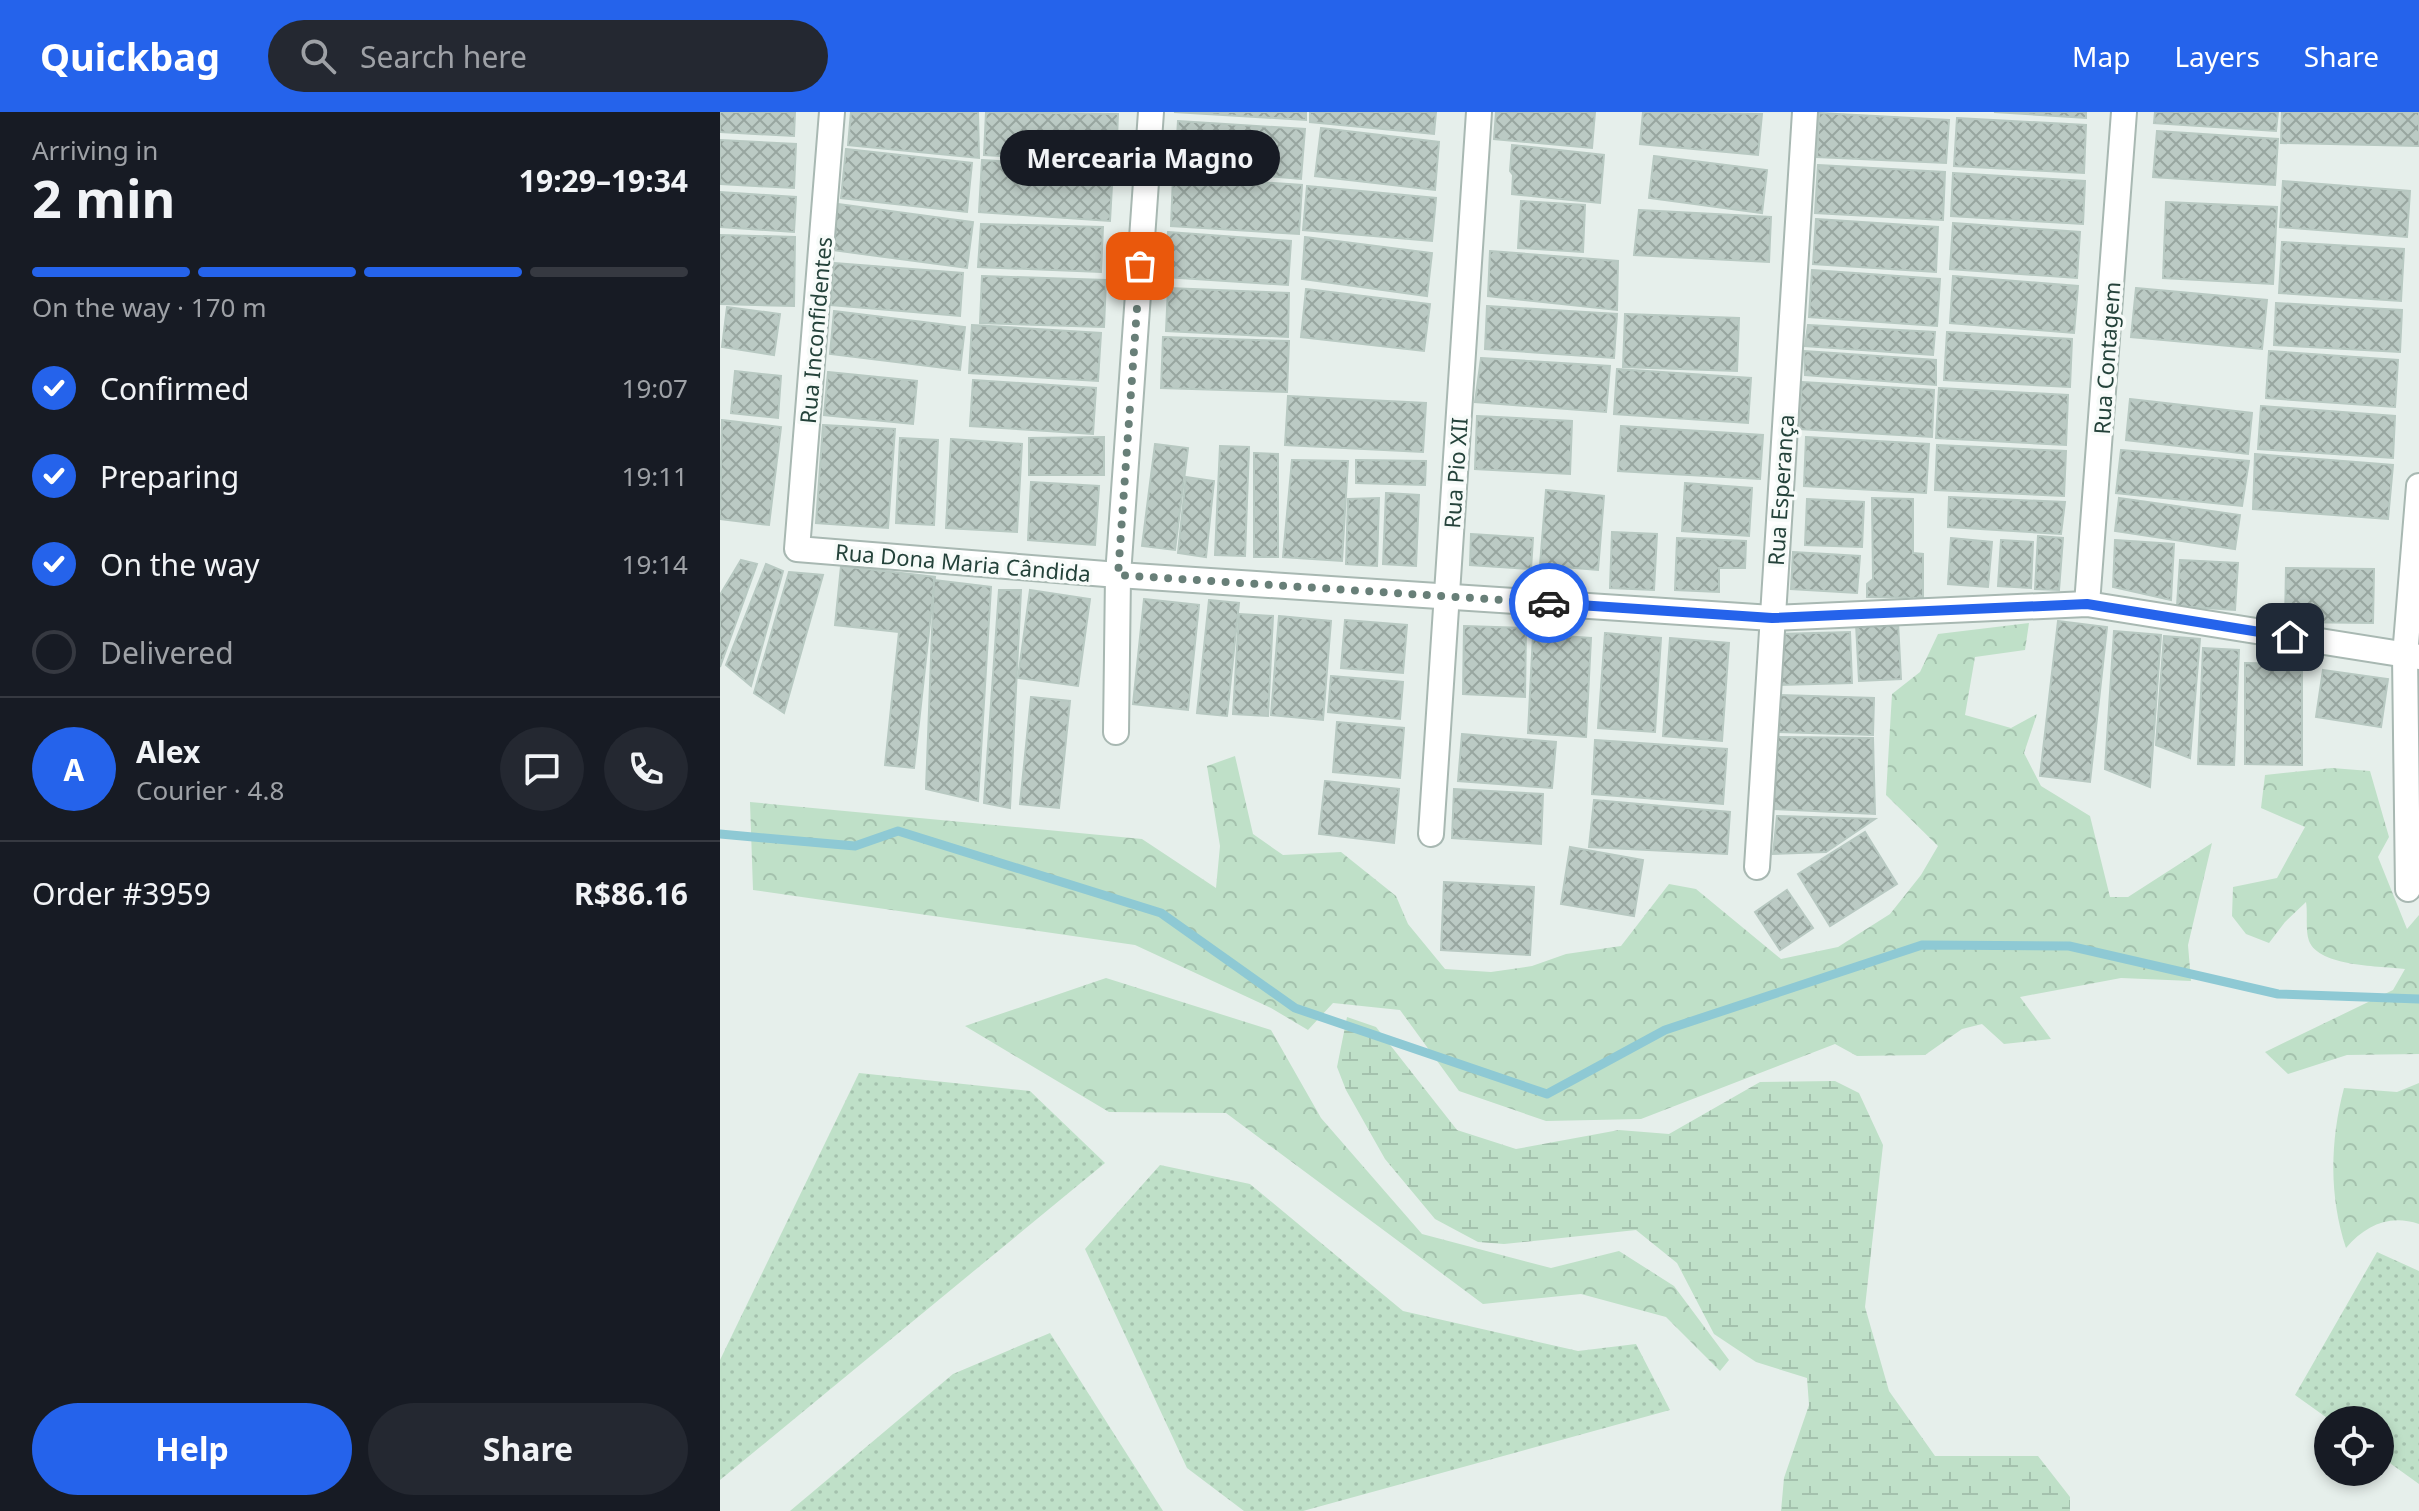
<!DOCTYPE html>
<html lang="en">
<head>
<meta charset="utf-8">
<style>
  :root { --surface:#171b24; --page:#242831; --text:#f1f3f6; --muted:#9ea1a6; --line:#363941; --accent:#2563eb }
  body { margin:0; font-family:"Noto Sans",sans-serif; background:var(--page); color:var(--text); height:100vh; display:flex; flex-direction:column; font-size:30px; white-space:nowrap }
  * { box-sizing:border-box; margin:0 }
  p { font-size:26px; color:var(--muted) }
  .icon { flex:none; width:44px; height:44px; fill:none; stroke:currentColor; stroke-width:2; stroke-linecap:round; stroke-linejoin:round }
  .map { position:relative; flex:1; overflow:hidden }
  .drawer { display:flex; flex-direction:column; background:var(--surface); width:720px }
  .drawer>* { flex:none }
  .buttons { position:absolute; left:1594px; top:1294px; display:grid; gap:16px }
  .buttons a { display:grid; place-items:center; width:80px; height:80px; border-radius:50%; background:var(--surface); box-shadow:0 4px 12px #0003; font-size:40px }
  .pin { position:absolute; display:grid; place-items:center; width:68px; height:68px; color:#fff; margin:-34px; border-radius:16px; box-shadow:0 4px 12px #0006 }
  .courier { position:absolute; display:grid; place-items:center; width:80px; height:80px; margin:-40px; border:6px solid #2563eb; border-radius:50%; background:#fff; color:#222; box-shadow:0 2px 10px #0007 }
  .bubble { position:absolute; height:56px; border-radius:28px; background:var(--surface); box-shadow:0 4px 12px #0003; font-size:26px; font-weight:700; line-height:56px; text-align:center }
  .headline em { font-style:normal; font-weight:700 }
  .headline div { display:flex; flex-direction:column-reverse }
  .headline { display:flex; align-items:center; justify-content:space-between; height:136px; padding:0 32px }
  h1 { font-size:52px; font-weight:700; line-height:60px }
  .bar { display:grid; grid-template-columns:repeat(4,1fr); gap:12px 8px; align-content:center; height:96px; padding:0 32px }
  .bar i { height:10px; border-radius:6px; background:var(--line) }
  .bar .selected { background:var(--accent) }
  .bar p { grid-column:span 4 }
  .line { display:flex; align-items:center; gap:20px; padding:0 32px; border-top:2px solid var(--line) }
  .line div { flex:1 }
  .round { display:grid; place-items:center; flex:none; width:84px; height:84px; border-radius:42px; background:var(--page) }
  ol { padding:0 32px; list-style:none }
  li { display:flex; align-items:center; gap:24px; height:88px }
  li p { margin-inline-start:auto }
  li .icon { padding:8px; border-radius:50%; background:var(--accent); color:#fff; stroke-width:4 }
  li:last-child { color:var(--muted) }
  li i { width:44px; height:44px; border:4px solid var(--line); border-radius:50% }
  .primary-button { display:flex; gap:16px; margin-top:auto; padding:16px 32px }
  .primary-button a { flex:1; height:92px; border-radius:48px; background:var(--accent); color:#fff; font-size:32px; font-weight:700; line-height:92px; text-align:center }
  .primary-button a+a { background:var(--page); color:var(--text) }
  header { display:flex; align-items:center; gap:48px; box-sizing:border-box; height:112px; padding:0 40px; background:var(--accent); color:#fff }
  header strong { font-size:38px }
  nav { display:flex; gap:44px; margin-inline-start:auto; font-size:28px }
  .search { width:560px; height:72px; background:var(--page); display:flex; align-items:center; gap:20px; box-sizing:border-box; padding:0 28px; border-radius:44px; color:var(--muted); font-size:30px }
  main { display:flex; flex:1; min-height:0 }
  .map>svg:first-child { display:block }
</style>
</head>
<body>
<header>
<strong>Quickbag</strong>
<div class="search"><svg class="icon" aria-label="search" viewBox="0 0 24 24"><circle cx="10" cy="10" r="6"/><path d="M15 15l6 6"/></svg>Search here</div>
<nav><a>Map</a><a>Layers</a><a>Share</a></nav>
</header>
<main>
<section class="drawer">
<div class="headline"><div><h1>2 min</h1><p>Arriving in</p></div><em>19:29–19:34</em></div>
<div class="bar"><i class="selected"></i><i class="selected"></i><i class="selected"></i><i></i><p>On the way · 170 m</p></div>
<ol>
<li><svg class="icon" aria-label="check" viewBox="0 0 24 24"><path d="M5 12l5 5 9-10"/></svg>Confirmed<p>19:07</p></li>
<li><svg class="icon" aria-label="check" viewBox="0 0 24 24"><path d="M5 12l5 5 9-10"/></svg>Preparing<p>19:11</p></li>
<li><svg class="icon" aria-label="check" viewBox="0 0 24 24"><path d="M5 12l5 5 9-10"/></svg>On the way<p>19:14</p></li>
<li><i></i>Delivered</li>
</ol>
<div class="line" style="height:144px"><b class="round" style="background:var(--accent);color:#fff">A</b><div><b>Alex</b><p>Courier · 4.8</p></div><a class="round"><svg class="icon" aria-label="chat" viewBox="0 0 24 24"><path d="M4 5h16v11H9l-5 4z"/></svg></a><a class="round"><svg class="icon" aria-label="phone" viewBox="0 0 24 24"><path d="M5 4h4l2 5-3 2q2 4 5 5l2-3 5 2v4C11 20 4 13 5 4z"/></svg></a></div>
<div class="line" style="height:104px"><div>Order #3959</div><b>R$86.16</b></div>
<div class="primary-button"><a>Help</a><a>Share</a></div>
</section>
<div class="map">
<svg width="1699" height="1399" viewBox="0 0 1699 1399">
  <defs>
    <pattern id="grass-dots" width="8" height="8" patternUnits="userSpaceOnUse" patternTransform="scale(2)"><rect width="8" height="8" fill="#bfe0c8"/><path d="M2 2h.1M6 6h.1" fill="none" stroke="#a4c1ad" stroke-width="1.8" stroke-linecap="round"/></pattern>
    <pattern id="forest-crowns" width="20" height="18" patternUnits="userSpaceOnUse" patternTransform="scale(2)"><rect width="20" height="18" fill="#bfe0c8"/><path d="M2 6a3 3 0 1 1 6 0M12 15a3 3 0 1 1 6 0" fill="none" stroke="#a4c1ad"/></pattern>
    <pattern id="wetland-marsh" width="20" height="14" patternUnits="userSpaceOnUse" patternTransform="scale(2)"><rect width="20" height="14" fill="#bfe0c8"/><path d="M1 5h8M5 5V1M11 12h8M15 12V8" fill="none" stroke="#a4c1ad"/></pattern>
    <pattern id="building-cross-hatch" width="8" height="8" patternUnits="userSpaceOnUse" patternTransform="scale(2)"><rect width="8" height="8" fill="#bbcac4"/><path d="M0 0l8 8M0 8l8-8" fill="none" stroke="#98a6a0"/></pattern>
  </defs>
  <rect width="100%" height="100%" fill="#e6efeb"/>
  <g fill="url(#grass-dots)">
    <polygon points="139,961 310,979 385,1051 0,1368 0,1248"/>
    <polygon points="440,1053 530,1072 683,1199 858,1239 916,1232 950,1298 583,1399 524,1399 467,1356 365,1137"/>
    <polygon points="1657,1140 1699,1159 1699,1372 1660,1344 1660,1308 1610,1308 1575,1283"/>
    <polygon points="330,1221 443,1399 70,1399 233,1262"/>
  </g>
  <g fill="url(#forest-crowns)">
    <polygon points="1309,511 1305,538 1255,545 1245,603 1291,616 1317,602 1304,641 1321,674 1370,704 1390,785 1408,785 1492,731 1468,833 1471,869 1401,866 1300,885 1331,927 1284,932 1262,912 1242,917 1205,943 1137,944 1115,932 921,1007 826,1009 739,979 680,898 613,891 588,918 551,896 415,833 33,778 30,690 422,727 496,776 500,734 487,654 515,644 533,722 563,743 621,740 676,784 688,812 725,857 771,860 812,854 846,842 901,834 949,772 976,777 1061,847 1118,835 1170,802 1201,763 1218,734 1166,683 1172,582 1200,560 1218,522"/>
    <path d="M1612 656 1650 659 1669 725 1658 745 1687 817 1699 803V942L1627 943 1568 962 1545 940 1673 878 1685 857C1662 854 1599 855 1589 829 1585 818 1588 801 1586 790L1565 810 1549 831 1526 822 1512 804 1513 775 1557 766 1585 715 1541 696 1545 663Z"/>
    <polygon points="386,866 551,918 601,1006 702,1122 831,1156 899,1139 954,1174 1009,1248 1000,1259 946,1205 861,1182 763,1192 506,1001 389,1000 245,914"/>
    <path d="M1699 971V1112C1669 1102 1646 1113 1626 1136 1609 1084 1610 1029 1624 976L1677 980Z"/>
  </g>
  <polygon fill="url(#wetland-marsh)" points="627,905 656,915 737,1018 796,1037 899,1018 949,1022 1040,970 1115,969 1139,981 1163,1033 1145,1195 1169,1279 1215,1344 1318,1344 1350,1385 1350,1399 1061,1399 1064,1366 1089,1293 1087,1266 1036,1250 994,1222 957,1151 916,1118 784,1132 758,1130 715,1107 665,1047 626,978 617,955"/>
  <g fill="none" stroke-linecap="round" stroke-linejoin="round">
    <polyline stroke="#8ec9d4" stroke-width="9" points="0,722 135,734 178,719 441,801 575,896 827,982 945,918 1202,833 1349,834 1558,882 1699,887"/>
  </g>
  <g fill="url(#building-cross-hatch)" stroke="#b8c9c2" stroke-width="2">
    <polygon points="0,0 75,0 74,24 0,20"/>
    <polygon points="131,0 258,0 259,46 128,33"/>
    <polygon points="266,0 398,2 396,51 264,43"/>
    <polygon points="454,0 586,0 586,8"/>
    <polygon points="590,0 716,0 714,22 590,10"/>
    <polygon points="776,0 875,0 872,36 774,27"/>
    <polygon points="923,0 1042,2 1038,43 920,32"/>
    <polygon points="1274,0 1366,0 1366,6"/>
    <polygon points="1435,0 1558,0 1556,19 1434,11"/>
    <polygon points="1562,0 1699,0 1699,34 1561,31"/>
    <polygon points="1099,1 1229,8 1226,51 1097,45"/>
    <polygon points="1237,6 1366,13 1364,61 1234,54"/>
    <polygon points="458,9 585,17 581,67 455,56"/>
    <polygon points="601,16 719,30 715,78 595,64"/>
    <polygon points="1437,19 1558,27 1555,73 1433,65"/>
    <polygon points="0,28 76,32 74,76 0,72"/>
    <polygon points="792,33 884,43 880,91 792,82 793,63 790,59"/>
    <polygon points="126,37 252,51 247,100 121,86"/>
    <polygon points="934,44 1047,58 1042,101 929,86"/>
    <polygon points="262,48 393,56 390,109 259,100"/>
    <polygon points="1098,53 1225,60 1223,108 1095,101"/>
    <polygon points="1233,61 1365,69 1363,112 1231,104"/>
    <polygon points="453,64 582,73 579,122 451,114"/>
    <polygon points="1563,69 1690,79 1687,125 1560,115"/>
    <polygon points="587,74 716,86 712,129 583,118"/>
    <polygon points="0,80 76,85 74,120 0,115"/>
    <polygon points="801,89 865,93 863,140 798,136"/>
    <polygon points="1446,90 1557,95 1553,172 1443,166"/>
    <polygon points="118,92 253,110 247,156 112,138"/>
    <polygon points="919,98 1051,105 1049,150 914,143"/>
    <polygon points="1096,107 1218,115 1216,160 1093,152"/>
    <polygon points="1233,111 1360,120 1357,166 1230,157"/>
    <polygon points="261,112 383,115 381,160 258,155"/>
    <polygon points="448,120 571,129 568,173 445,165"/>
    <polygon points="0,123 75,125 74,194 0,192"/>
    <polygon points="585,125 712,141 707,184 582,167"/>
    <polygon points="1562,130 1684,137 1681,189 1559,181"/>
    <polygon points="770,139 898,149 897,198 768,184"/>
    <polygon points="114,151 243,161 240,204 111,193"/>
    <polygon points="1092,158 1220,167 1217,214 1089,205"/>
    <polygon points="262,164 386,168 384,215 260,211"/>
    <polygon points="1233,164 1358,174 1354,221 1230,211"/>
    <polygon points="448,176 569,181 568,225 446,219"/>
    <polygon points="1416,176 1547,188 1542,237 1411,225"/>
    <polygon points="586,177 710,192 704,239 581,225"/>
    <polygon points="1556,191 1682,198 1680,240 1554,233"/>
    <polygon points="767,194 897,202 894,246 765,237"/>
    <polygon points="7,195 60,202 54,243 2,235"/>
    <polygon points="114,199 245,215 240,258 110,242"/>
    <polygon points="905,202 1019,206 1017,259 903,255"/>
    <polygon points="252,213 381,221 378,269 249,261"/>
    <polygon points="1088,213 1215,220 1213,243 1085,234"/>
    <polygon points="1227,220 1352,227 1350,275 1224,268"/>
    <polygon points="443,225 569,229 567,280 441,276"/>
    <polygon points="1084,239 1216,248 1216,273 1085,263"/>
    <polygon points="1549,239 1678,248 1675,295 1546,286"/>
    <polygon points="761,246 890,254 886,300 755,290"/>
    <polygon points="897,257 1031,266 1028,311 894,302"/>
    <polygon points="15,259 61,264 58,306 11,301"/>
    <polygon points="108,260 197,269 193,312 104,303"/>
    <polygon points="253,268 376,276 373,322 250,314"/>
    <polygon points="1082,270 1214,278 1212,325 1079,317"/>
    <polygon points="1219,276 1348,283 1346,333 1216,326"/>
    <polygon points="568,284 706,291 703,340 565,333"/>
    <polygon points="1410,287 1532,301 1528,342 1406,328"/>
    <polygon points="1541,294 1675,304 1673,346 1538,337"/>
    <polygon points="757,304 852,309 850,362 755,357"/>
    <polygon points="2,308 61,315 49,413 0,407"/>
    <polygon points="103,313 175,317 168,416 96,411"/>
    <polygon points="901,314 1043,323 1040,367 898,359"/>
    <polygon points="384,325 384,363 309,363 309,326"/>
    <polygon points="1086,325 1209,332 1206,381 1084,374"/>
    <polygon points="180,326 218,328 214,413 176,411"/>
    <polygon points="231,327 302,332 297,420 226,416"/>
    <polygon points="435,332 468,336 455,438 422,434"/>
    <polygon points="1217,333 1346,339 1344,384 1215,378"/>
    <polygon points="500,334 529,335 525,444 495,443"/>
    <polygon points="1401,338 1529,349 1522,394 1396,381"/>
    <polygon points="534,341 558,342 558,445 534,445"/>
    <polygon points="1535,342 1673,353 1668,407 1533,397"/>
    <polygon points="572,348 628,349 622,449 563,445"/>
    <polygon points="636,348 706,349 705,373 636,371"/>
    <polygon points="466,365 494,369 486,445 458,441"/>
    <polygon points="311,370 379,374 375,433 308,428"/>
    <polygon points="965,371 1032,376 1029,424 962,419"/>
    <polygon points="826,378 884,384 878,458 820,453"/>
    <polygon points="666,381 699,383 696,454 663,452"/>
    <polygon points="1229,385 1345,390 1341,422 1228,415"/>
    <polygon points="659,386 657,454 626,452 628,387"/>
    <polygon points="1152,386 1193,387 1193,441 1203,442 1203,486 1147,485 1147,472 1153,467"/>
    <polygon points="1399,386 1520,403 1515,437 1395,419"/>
    <polygon points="1087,387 1144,390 1142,435 1085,433"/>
    <polygon points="892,420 937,422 934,478 890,476"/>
    <polygon points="751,422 813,426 811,457 750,453"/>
    <polygon points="1318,424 1343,426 1339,478 1315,477"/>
    <polygon points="957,426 1026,429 1025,456 999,456 999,480 955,478"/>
    <polygon points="1231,426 1272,430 1268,475 1228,472"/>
    <polygon points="1281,428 1313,430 1311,476 1278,474"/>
    <polygon points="1395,428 1454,432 1451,488 1393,475"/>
    <polygon points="1073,440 1140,444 1137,481 1071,477"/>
    <polygon points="21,448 37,452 0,555 0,483"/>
    <polygon points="1460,448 1518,451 1515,498 1457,494"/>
    <polygon points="46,452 63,459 31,574 6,553"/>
    <polygon points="121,454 215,465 194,656 165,653 179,520 115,513"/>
    <polygon points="1566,456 1654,457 1653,511 1565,510"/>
    <polygon points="69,460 103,463 64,601 34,581"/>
    <polygon points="214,468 271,475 258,689 206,677"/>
    <polygon points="279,478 301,478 290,696 264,691"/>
    <polygon points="310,478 370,487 358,574 298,566"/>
    <polygon points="424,487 479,493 468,598 413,592"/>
    <polygon points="489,488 519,491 507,604 477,601"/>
    <polygon points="519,502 553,504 548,604 513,602"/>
    <polygon points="559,504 611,509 603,608 551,603"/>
    <polygon points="625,508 687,513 683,561 621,556"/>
    <polygon points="1338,509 1387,515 1370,670 1320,664"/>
    <polygon points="1178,510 1181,567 1139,569 1136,512"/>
    <polygon points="744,514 806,516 805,585 743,582"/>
    <polygon points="1394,519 1441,523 1430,675 1385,657"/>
    <polygon points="1130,520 1132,571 1058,573 1057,522"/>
    <polygon points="885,521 941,526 935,620 878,616"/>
    <polygon points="813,522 871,526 866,625 808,621"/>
    <polygon points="1444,524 1480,527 1470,646 1436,633"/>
    <polygon points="950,526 1009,531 1002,629 943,624"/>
    <polygon points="1483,536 1519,538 1514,653 1478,652"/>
    <polygon points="1525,551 1582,552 1582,653 1525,652"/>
    <polygon points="1603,558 1668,567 1661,615 1596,605"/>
    <polygon points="611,564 683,570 680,607 608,600"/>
    <polygon points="1060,583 1154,586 1153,623 1059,620"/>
    <polygon points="311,585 350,589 339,696 300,692"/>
    <polygon points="617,610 684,616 680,666 613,660"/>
    <polygon points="742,622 836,630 832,676 738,669"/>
    <polygon points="1056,625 1153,626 1155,702 1053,697"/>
    <polygon points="875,628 1007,637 1003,692 872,682"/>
    <polygon points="605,669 679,677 674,731 599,722"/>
    <polygon points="734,677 823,682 821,732 732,726"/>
    <polygon points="874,688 1010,700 1007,742 869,735"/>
    <polygon points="1057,704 1155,707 1106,740 1053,742"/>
    <polygon points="1145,720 1177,772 1110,814 1078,762"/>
    <polygon points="850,735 923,748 914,804 841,792"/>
    <polygon points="724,770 814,775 810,843 721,838"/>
    <polygon points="1067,778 1093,816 1060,838 1035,800"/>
  </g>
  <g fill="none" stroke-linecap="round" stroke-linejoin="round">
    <defs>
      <g id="minor">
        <polyline points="112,0 77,437 398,463 1052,506 1367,492 1699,545"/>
        <polyline points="1367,492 1404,0"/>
        <polyline points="396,620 398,463 431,0"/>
        <polyline points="711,722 759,0"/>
        <polyline points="1037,755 1085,0"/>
        <polyline points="1688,777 1685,544 1699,374"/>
      </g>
    </defs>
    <use href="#minor" stroke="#a8b8b2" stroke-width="28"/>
    <use href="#minor" stroke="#fff" stroke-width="24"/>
  </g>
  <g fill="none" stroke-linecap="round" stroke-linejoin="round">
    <polyline stroke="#687f78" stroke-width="8" stroke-dasharray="0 14.4" points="420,154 398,463 829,491"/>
    <polyline stroke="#2563eb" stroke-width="10" points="829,491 1052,506 1367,492 1570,525"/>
  </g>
  <g text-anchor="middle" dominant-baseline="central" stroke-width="7" stroke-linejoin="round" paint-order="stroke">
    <g font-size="22" fill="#24423a" stroke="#f7fbf9">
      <text transform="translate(95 218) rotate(-85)">Rua Inconfidentes</text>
      <text transform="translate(1386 246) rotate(-86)">Rua Contagem</text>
      <text transform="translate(735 361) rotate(-86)">Rua Pio XII</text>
      <text transform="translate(1060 378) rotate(-86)">Rua Esperança</text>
      <text transform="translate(243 450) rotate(5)">Rua Dona Maria Cândida</text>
    </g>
  </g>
</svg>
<div class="buttons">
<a><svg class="icon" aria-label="locate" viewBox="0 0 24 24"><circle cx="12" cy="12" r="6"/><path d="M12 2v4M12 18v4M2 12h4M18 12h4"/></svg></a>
</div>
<div class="pin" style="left:420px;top:154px;background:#ea580c"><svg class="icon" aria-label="bag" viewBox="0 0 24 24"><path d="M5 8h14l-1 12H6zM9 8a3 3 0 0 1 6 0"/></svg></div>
<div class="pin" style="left:1570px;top:525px;background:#1f2937"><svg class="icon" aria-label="home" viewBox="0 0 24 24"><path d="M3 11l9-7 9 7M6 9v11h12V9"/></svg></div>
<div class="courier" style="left:829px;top:491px"><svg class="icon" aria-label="car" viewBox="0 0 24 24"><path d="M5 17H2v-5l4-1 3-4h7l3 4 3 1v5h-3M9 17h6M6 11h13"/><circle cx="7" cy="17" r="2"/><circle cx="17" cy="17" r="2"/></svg></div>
<div class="bubble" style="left:280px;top:18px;width:280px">Mercearia Magno</div>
</div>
</main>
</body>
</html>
